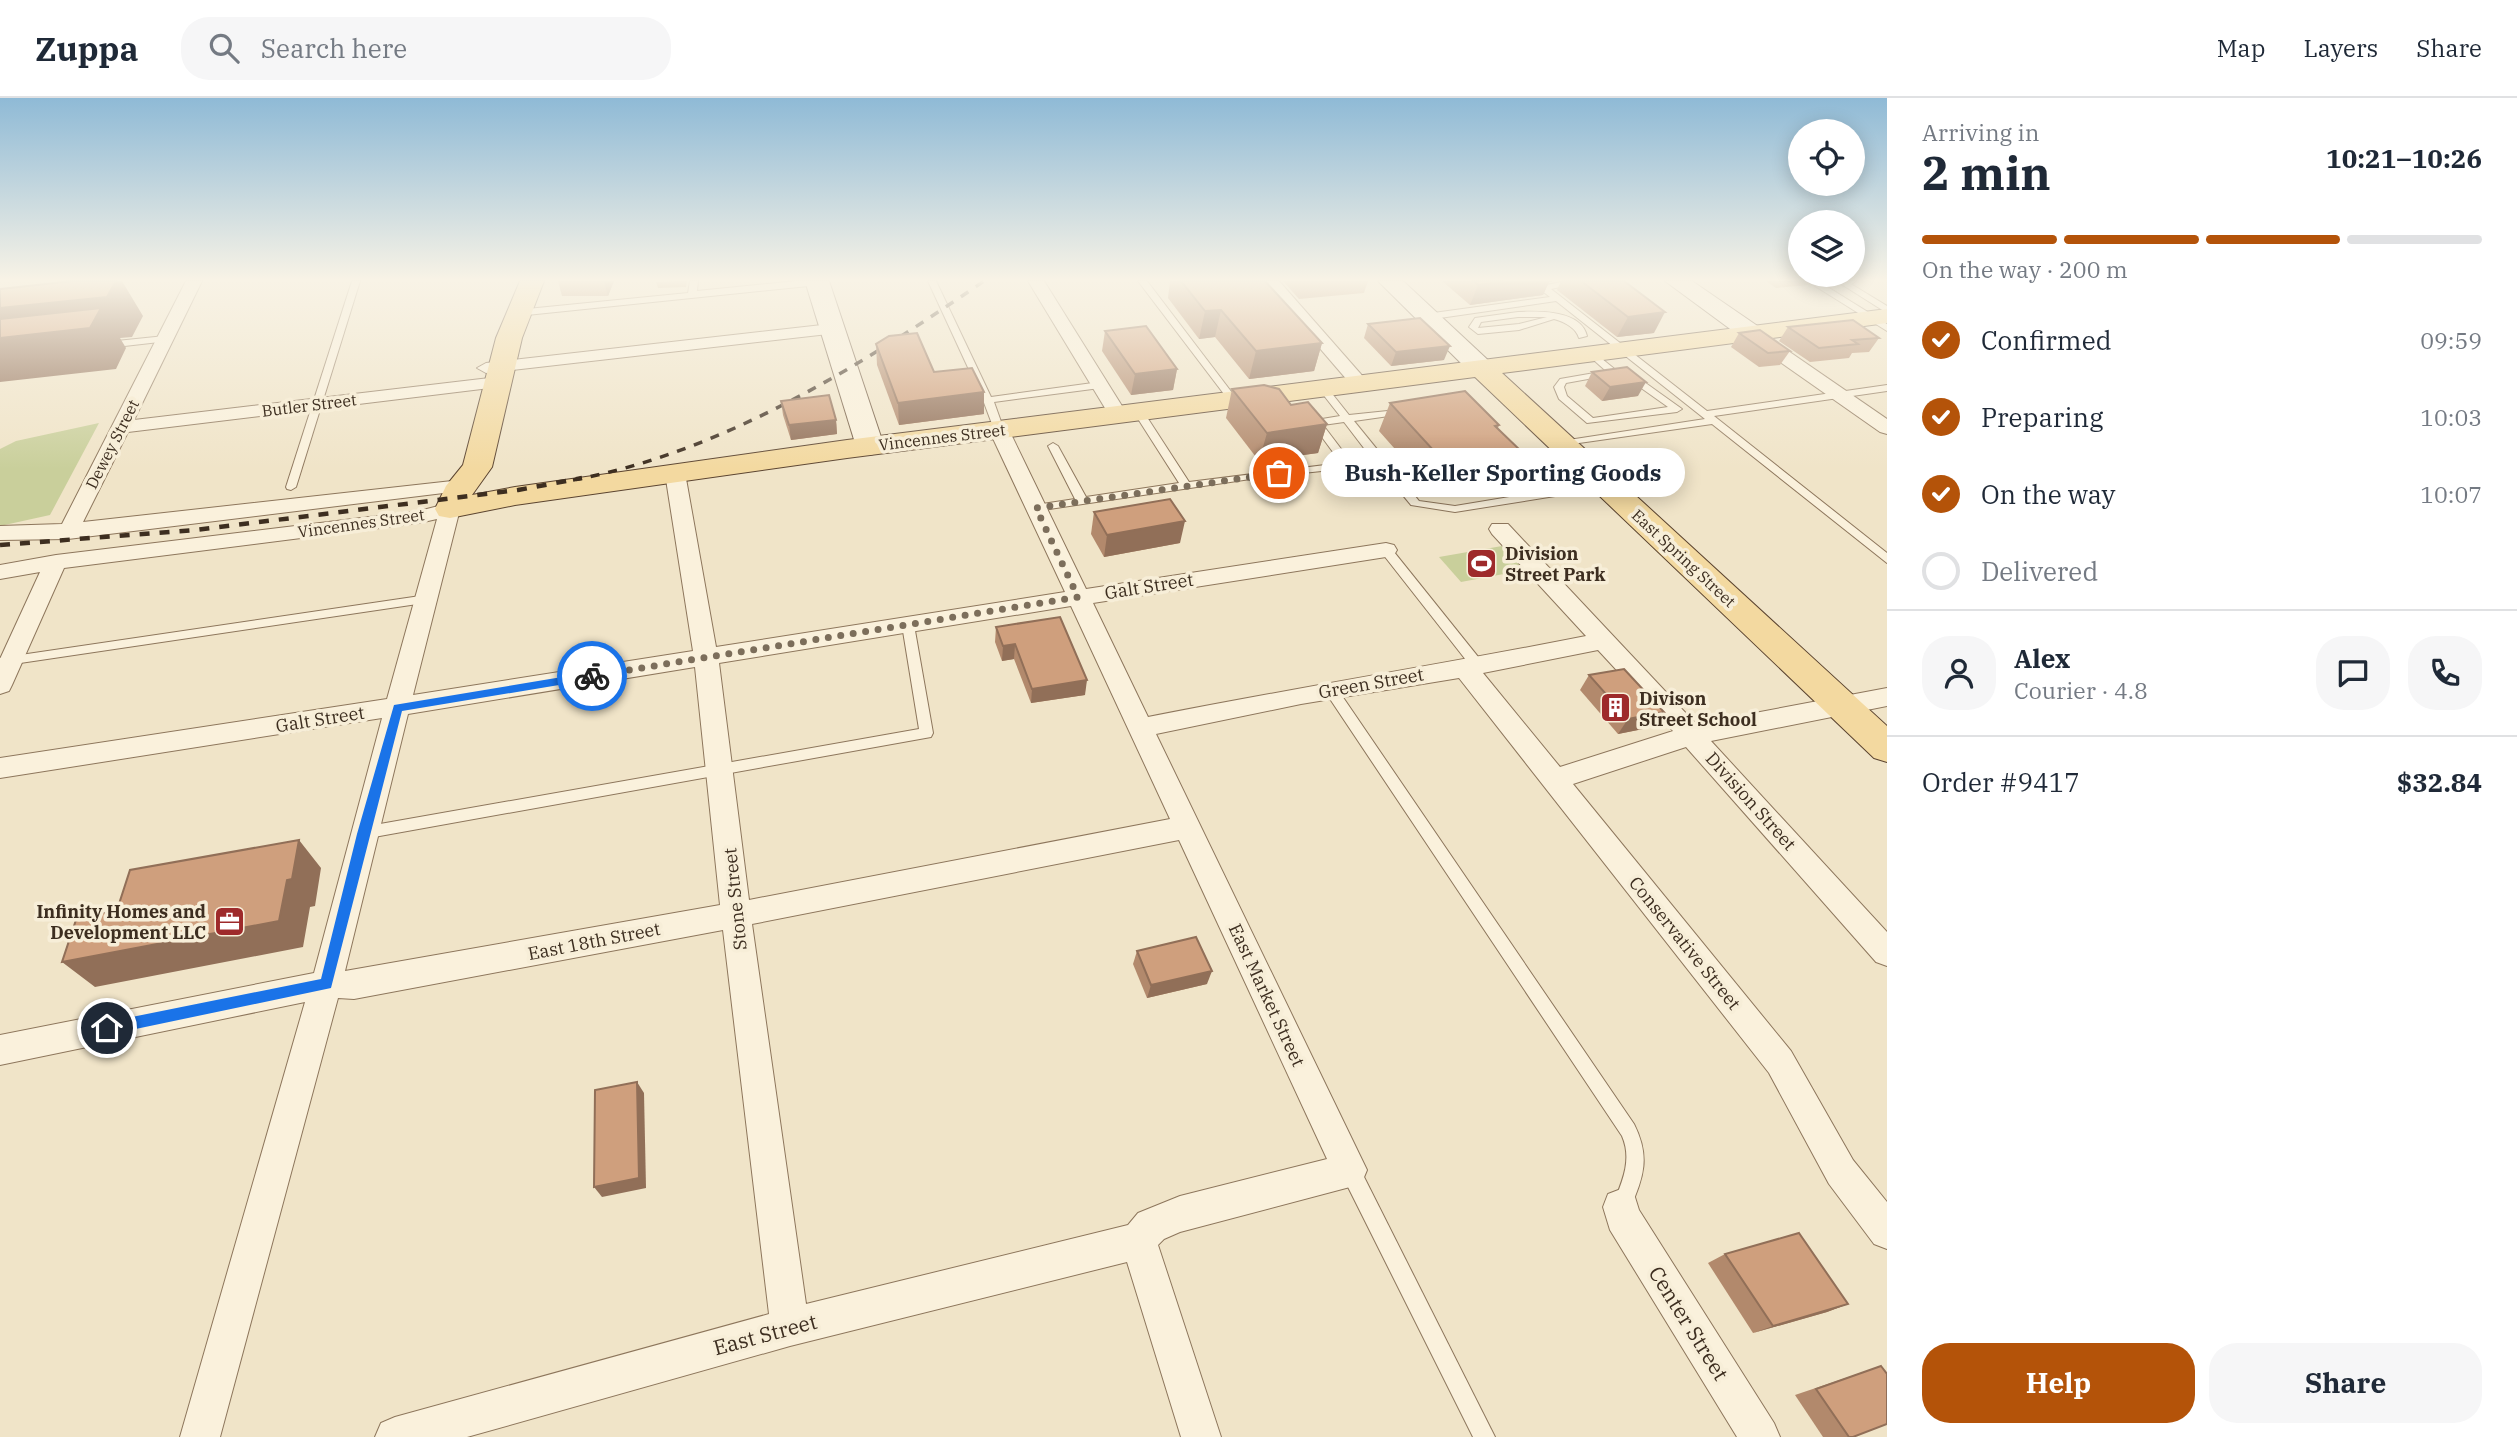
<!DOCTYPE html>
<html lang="en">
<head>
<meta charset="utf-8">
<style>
  :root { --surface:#fff; --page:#f6f6f7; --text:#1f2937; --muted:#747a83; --line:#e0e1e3; --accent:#b45309 }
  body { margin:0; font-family:"IBM Plex Serif",serif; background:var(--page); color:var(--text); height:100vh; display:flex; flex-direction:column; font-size:26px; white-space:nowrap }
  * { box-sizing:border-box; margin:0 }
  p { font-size:23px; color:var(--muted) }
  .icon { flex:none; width:38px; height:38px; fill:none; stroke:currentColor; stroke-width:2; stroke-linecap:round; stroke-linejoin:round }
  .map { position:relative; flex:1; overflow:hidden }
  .sheet { display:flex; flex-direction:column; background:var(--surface); width:630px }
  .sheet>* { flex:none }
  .controls { position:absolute; left:1788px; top:21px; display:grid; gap:14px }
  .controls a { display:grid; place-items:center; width:77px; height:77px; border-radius:50%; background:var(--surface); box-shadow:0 4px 18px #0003; font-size:35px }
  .pin { position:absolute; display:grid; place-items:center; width:60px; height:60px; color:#fff; margin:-30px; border:4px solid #fff; border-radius:50%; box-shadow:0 2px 7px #0007 }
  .courier { position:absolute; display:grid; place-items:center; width:70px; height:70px; margin:-35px; border:5px solid #1a73e8; border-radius:50%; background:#fff; color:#222; box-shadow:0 2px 9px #0007 }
  .bubble { position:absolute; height:49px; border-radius:24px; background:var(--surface); box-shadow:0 4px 18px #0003; font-size:23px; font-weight:700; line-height:49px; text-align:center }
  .head em { font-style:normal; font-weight:700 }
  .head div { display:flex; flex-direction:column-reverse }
  .head { display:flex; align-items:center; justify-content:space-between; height:119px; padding:0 35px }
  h1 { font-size:46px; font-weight:700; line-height:52px }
  .bar { display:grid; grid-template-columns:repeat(4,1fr); gap:10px 7px; align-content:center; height:84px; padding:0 35px }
  .bar i { height:9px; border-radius:5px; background:var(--line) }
  .bar .on { background:var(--accent) }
  .bar p { grid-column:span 4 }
  .line { display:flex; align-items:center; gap:18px; padding:0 35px; border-top:2px solid var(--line) }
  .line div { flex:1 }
  .round { display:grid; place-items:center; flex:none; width:74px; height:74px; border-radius:28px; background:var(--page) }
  ol { padding:0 35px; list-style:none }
  li { display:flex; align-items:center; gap:21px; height:77px }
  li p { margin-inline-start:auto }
  li .icon { padding:7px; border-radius:50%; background:var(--accent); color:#fff; stroke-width:4 }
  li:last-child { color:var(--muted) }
  li i { width:38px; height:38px; border:4px solid var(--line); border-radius:50% }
  .button { display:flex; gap:14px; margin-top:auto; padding:14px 35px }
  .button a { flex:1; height:80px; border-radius:28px; background:var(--accent); color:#fff; font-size:28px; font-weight:700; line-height:80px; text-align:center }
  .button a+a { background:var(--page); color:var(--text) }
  header { display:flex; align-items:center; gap:42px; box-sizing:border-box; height:98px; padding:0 35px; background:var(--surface); border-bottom:2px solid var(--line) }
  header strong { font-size:33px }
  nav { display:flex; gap:38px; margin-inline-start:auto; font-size:24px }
  .search { width:490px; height:63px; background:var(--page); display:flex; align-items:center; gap:18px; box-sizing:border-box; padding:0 24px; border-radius:28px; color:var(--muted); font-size:26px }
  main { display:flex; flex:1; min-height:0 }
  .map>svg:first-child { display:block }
</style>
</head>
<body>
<header>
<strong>Zuppa</strong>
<div class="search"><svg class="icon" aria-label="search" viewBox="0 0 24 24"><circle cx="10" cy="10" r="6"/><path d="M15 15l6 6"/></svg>Search here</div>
<nav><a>Map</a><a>Layers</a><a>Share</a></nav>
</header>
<main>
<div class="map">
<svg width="1887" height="1339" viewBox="0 0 1887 1339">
  <rect width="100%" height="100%" fill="#f0e4c8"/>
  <g fill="#c9cf9b">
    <polygon points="99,325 50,417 0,428 0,351 16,343"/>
    <polygon points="1502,448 1525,472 1461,484 1439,459"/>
  </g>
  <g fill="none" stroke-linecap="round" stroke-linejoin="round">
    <defs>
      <g id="lane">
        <polygon points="352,183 360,183 296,389 291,392 287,391 286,389"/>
        <polygon points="690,183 698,183 697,193 797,183 822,184 818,187 517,218 513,215 517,212 688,195"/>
        <polygon points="928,183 936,183 991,299 1100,284 1105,287 1100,290 994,304 1004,332 995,334 983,302"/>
        <polygon points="1138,183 1147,183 1236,300 1236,304 1230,304"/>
        <polygon points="1567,183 1588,183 1551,191 1707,313 1887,287 1887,293 1714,318 1887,455 1887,465 1712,326 1558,348 1558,344 1562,343 1705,321 1556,203 1426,222 1422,219 1426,216 1550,199 1541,192 1541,188"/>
        <polygon points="1807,183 1818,183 1887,226 1887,233"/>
        <polygon points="1856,183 1851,186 1887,208 1887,215 1838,184"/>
        <path d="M1518 214C1539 213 1581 212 1587 238L1579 240C1576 230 1565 224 1554 221L1519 232 1478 236 1469 229 1475 220ZM1518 219H1547L1519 226 1478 230 1481 224Z"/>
        <polygon points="165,238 170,241 168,243 107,250 102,247 107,244"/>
        <path d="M1591 252 1617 273 1633 276 1682 311 1677 314 1587 325 1559 301 1554 289 1560 281 1606 273 1588 257V253ZM1610 277 1627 280 1668 309 1593 320 1567 298 1564 289 1566 285Z"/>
        <path d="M1323 287 1326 288 1349 317 1407 311V315L1403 316 1354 323 1419 403 1455 408 1552 392 1536 384 1503 350V346H1511L1544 380 1565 390 1605 384 1610 387 1605 390 1455 414 1411 407 1378 367 1257 380 1036 413 1030 410 1036 407 1075 401 1048 348 1053 345 1058 348 1086 399 1179 385 1133 313 1138 310 1143 313 1189 384 1341 365 1313 327 1316 322 1340 318 1318 290ZM1344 324 1373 362 1351 364 1323 327Z"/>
        <polygon points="1386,448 1390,449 1483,565 1484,568 1483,571 1473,571 1382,455 1380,452"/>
        <polygon points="427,497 433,501 431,504 0,568 0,560"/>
        <polygon points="908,523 914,527 933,635 931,639 363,741 358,739 356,735 358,731 363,729 919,631 902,527"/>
        <path d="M1331 587 1336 589 1634 1026C1652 1062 1642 1081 1628 1116L1621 1118 1614 1116 1612 1109C1621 1086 1633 1063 1622 1038L1326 595 1324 592Z"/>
        <polygon points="1350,1063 1357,1065 1495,1339 1473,1339 1343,1079 1341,1072 1343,1065"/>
      </g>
      <g id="street">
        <polygon points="186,183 202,183 134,322 498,279 507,284 498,289 128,334 83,424 461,382 468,384 471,388 468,392 68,441 0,442 0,428 62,426"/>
        <polygon points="1028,183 1044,183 1127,316 1125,320 1111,320"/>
        <polygon points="1262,183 1279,183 1366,282 1369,286 1366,290 1354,290"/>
        <polygon points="831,226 840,231 837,235 486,275 477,270 486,265"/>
        <polygon points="1756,234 1762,235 1887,321 1887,336 1880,334 1750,243 1747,239 1750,235"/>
        <path d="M999 326 1009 332 1086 491 1386 445 1394 447 1397 452 1394 457 1386 459 1093 505 1148 619C1294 590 1440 567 1586 538L1492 436 1489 431 1492 426H1508L1696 626 1887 590V608L1711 643 1887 834V868L1876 864 1686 649 1573 686 1791 953 1853 1062 1887 1104V1151L1874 1146 1829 1086 1769 975 1459 580 1301 606 1156 636 1367 1072 1362 1084 1350 1089 1180 1134 1164 1141 1158 1147 1221 1339H1181L1127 1164 790 1248 467 1339H375L381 1325 395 1319 769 1216 723 832 354 901 338 900 220 1339H180L305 904 0 967V937L314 875 382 620 0 680V660L387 601 437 421 419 425 64 470 12 587 9 593 0 596V561L40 474 0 481V467L56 457 419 413 450 405 457 407 460 411 413 597 693 553 665 375 668 371H682L685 375 716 549 1065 494 989 332ZM1071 508 1170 721 749 802 719 565ZM1598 552 1673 633 1560 669 1483 575ZM695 569 720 807 345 873 408 616ZM1179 742 1327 1061 1180 1098 1138 1115 1128 1127 806 1206 752 826Z"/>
        <polygon points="1621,1091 1634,1096 1639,1112 1774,1325 1780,1339 1737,1339 1610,1132 1603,1109 1608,1096"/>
      </g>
      <g id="secondary">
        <polygon points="805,183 829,183 884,348 880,354 870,357 860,354 856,348"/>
        <polygon points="1378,183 1403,183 1490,264 1494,270 1490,276 1481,278 1472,276"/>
        <polygon points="1665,183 1692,183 1759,229 1763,234 1759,239 1750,242 1741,239"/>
      </g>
      <polygon id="primary" points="520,183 544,183 522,240 492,369 472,397 515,389 847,342 1887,211 1887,225 1502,275 1887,628 1887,664 1874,660 1475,279 847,360 515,407 450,420 439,418 435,411 446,388 463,367 496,240"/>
    </defs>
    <use href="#lane" stroke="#8d765c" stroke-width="2"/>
    <use href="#street" stroke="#8d765c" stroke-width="2"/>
    <use href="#secondary" stroke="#6f573f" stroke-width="2"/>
    <use href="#primary" stroke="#5b4430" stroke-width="2"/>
    <use href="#lane" fill="#faf1dc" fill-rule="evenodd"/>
    <use href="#street" fill="#faf1dc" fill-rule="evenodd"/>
    <use href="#secondary" fill="#faf1dc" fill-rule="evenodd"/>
    <use href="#primary" fill="#f3d9a0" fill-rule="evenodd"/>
    <path stroke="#3d2e20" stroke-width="3.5" stroke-dasharray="9 9" stroke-linecap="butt" d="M573 382C724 354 860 268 984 183"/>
    <polyline stroke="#3d2e20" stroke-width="4.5" stroke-dasharray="10 10" stroke-linecap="butt" points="0,447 195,432 518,392 582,380"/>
  </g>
  <g fill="#b2896c">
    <polygon points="558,183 614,183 608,198 562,198"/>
    <polygon points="687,183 686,189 658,190 656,184"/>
    <polygon points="1170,183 1265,183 1322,245 1314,273 1249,281 1215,239 1199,241 1168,200"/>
    <polygon points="1283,183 1368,183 1364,195 1299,201"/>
    <polygon points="1442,183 1553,183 1549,184 1543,197 1470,207"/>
    <polygon points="1561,183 1624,183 1654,235 1617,239 1557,192"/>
    <polygon points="1766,183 1810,183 1808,187 1776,190"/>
    <polygon points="1368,226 1444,262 1391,268 1364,240"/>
    <polygon points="1788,229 1879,240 1869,254 1852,255 1849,260 1810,264 1779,243"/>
    <polygon points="1105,233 1177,271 1173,292 1131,297 1102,253"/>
    <polygon points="1739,235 1790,253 1780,267 1759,269 1731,249"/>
    <polygon points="876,246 934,274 984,316 899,327 877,267"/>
    <polygon points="1592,274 1638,298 1602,303 1585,288"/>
    <polygon points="1232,291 1327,326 1318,355 1259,363 1226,320"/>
    <polygon points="781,303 836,322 837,336 791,342 783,317"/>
    <polygon points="1390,305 1499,327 1498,330 1522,354 1508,383 1433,394 1379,333"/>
    <polygon points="1094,414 1180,445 1104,459 1091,436"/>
    <polygon points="996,529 1085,597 1031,605 1014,561 1002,563 995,544"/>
    <polygon points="1589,577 1653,629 1618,636 1580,592"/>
    <polygon points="1137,853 1207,886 1147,900 1133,866"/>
    <polygon points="1725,1156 1848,1206 1827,1214 1753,1235 1708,1165"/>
    <polygon points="1881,1268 1853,1339 1823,1339 1795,1297"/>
  </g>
  <g fill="#916f58">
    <polygon points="116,183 122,183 143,218 132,239 120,240 126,250 116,271 0,284 0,210"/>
    <polygon points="604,183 614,183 608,198"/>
    <polygon points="1503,183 1553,183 1549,184 1543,197 1470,207 1478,187"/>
    <polygon points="1221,212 1215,239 1199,241 1205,213"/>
    <polygon points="1665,214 1654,235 1617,239 1628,219"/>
    <polygon points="1322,245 1314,273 1249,281 1256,253"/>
    <polygon points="1450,248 1444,262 1391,268 1396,254"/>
    <polygon points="1177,271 1173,292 1131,297 1135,276"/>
    <polygon points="1646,284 1638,298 1602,303 1610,289"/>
    <polygon points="984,294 984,316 899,327 898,305"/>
    <polygon points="836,322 837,336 791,342 789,327"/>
    <polygon points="1327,326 1318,355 1259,363 1267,335"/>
    <polygon points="1522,354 1508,383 1433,394 1445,365"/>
    <polygon points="1185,423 1180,445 1104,459 1107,437"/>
    <polygon points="1015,546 1014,561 1002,563 1003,548"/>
    <polygon points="1087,582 1085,597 1031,605 1032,591"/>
    <polygon points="1664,614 1653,629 1618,636 1628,621"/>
    <polygon points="299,742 321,770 315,808 310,809 303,849 95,889 62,864 287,782"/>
    <polygon points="1212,873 1207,886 1147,900 1151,887"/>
    <polygon points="637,984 644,995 646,1090 602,1099 594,1089"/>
    <polygon points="1848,1206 1827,1214 1753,1235 1773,1228"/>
  </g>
  <g fill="#cf9f7d" stroke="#916f58" stroke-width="2">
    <polygon points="73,183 116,183 107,199 0,210 0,191"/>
    <polygon points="1181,183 1265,183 1322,245 1256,253 1221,212 1205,213"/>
    <polygon points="1474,183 1503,183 1478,187"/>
    <polygon points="1581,183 1624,183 1665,214 1628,219"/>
    <polygon points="101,210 90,230 0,240 0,221"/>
    <polygon points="1420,220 1450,248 1396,254 1368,226"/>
    <polygon points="1853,222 1879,240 1852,242 1858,246 1819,250 1788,229"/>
    <polygon points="1146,228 1177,271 1135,276 1105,233"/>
    <polygon points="1760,232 1790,253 1768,255 1739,235"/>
    <polygon points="917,235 934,274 972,270 984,294 898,305 876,246 889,238"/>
    <polygon points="1627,269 1646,284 1610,289 1592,274"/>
    <polygon points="1264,287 1279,291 1291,307 1308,304 1327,326 1267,335 1232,291"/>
    <polygon points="1465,293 1499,327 1495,328 1522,354 1445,365 1390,305"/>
    <polygon points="829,297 836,322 789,327 781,303"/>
    <polygon points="1170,401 1185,423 1107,437 1094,414"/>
    <polygon points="1060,519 1087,582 1032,591 1015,546 1003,548 996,529"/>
    <polygon points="1624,571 1664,614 1628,621 1589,577"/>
    <polygon points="299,742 292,781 287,782 279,823 62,864 77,819 117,812 130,772"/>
    <polygon points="1196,839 1212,873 1151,887 1137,853"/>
    <polygon points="637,984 639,1080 594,1089 595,992"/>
    <polygon points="1799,1135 1848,1206 1773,1228 1725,1156"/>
    <polygon points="1881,1268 1887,1276 1887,1326 1853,1339 1849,1339 1816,1291"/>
  </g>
  <linearGradient id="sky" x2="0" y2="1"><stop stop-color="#8fbad6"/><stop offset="0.49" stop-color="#f8f3e6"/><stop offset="1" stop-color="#f8f3e6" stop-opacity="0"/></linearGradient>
  <rect width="1887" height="371" fill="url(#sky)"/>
  <polygon fill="#1a73e8" points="592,574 597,578 595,581 402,613 331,890 107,937 102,935 100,930 107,924 321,881 357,736 394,607"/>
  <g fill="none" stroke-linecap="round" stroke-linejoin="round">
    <polyline stroke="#7c6e5b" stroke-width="7" stroke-dasharray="0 12.6" points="592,578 1078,499 1036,410 1279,375"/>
  </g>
  <defs>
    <symbol id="stadium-square" viewBox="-11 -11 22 22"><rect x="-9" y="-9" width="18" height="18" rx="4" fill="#9e2a2b" stroke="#f7eed8"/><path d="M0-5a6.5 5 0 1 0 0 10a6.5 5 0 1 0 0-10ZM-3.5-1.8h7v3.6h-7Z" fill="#fff"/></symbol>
    <symbol id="building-square" viewBox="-11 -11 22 22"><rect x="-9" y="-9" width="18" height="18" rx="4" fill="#9e2a2b" stroke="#f7eed8"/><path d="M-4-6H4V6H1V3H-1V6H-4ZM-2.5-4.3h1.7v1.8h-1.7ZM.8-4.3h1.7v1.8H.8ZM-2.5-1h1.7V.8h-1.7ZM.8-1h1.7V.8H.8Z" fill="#fff"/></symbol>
    <symbol id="office-square" viewBox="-11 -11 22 22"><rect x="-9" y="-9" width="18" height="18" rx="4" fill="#9e2a2b" stroke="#f7eed8"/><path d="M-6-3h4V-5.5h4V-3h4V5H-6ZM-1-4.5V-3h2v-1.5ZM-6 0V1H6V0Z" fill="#fff"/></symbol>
  </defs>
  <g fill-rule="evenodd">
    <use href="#stadium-square" x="1464" y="448" width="35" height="35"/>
    <use href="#building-square" x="1598" y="592" width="35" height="35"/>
    <use href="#office-square" x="212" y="806" width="35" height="35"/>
  </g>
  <g text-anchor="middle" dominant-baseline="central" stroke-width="7" stroke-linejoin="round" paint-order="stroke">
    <g font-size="16" fill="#3d2e20" stroke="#f7eed8">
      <text transform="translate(309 307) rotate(-7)">Butler Street</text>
      <text transform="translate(942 339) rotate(-7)">Vincennes Street</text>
      <text transform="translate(112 346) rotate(-63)">Dewey Street</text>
      <text transform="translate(361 425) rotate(-8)">Vincennes Street</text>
      <text transform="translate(1684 460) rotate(43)">East Spring Street</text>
    </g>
    <g font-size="18" font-weight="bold" fill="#3d2e20" stroke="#f7eed8" text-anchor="start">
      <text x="1505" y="455">Division<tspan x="1505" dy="21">Street Park</tspan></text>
      <text x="1639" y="600">Divison<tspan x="1639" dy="21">Street School</tspan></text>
      <text x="206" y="813" text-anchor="end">Infinity Homes and<tspan x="206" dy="21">Development LLC</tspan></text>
    </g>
    <g font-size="18" fill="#3d2e20" stroke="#f7eed8">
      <text transform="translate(1149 488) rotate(-9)">Galt Street</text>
      <text transform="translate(1371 585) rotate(-10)">Green Street</text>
      <text transform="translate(320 621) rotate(-9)">Galt Street</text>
      <text transform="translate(1751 703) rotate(48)">Division Street</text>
      <text transform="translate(735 801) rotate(-96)">Stone Street</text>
      <text transform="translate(594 843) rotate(-11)">East 18th Street</text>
      <text transform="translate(1685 845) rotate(51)">Conservative Street</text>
      <text transform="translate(1267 897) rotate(65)">East Market Street</text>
    </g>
    <g font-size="21" fill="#3d2e20" stroke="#f7eed8">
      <text transform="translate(1689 1225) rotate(58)">Center Street</text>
      <text transform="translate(765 1236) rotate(-15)">East Street</text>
    </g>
  </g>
</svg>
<div class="controls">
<a><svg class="icon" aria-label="locate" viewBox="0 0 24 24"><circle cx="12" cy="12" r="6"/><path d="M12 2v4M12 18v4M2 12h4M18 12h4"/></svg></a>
<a><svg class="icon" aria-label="layers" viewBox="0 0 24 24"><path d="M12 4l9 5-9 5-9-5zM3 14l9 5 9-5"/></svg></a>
</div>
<div class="pin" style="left:1279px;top:375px;background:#ea580c"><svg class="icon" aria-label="bag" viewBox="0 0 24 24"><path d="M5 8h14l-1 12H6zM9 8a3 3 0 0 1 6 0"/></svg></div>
<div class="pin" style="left:107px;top:930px;background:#1f2937"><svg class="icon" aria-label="home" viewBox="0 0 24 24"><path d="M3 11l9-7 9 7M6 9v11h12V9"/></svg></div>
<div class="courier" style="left:592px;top:578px"><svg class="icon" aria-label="bike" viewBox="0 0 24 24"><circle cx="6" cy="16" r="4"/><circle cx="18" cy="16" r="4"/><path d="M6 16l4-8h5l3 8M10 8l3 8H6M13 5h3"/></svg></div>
<div class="bubble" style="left:1321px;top:350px;width:364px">Bush-Keller Sporting Goods</div>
</div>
<section class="sheet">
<div class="head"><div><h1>2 min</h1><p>Arriving in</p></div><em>10:21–10:26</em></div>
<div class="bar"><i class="on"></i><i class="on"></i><i class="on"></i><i></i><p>On the way · 200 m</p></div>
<ol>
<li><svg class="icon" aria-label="check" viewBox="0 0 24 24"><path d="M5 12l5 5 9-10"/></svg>Confirmed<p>09:59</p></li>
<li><svg class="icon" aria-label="check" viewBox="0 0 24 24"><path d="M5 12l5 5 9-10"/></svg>Preparing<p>10:03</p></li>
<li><svg class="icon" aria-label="check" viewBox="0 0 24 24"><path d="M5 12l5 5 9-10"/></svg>On the way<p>10:07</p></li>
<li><i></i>Delivered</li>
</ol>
<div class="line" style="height:126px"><a class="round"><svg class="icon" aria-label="person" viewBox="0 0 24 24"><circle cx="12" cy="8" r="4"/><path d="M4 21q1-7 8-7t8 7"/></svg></a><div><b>Alex</b><p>Courier · 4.8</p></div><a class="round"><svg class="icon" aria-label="chat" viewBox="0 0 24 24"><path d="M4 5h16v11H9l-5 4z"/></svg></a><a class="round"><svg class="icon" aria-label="phone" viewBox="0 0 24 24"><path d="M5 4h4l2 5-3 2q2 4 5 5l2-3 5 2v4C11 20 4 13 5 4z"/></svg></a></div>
<div class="line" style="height:91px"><div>Order #9417</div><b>$32.84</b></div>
<div class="button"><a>Help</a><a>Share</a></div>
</section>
</main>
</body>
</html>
